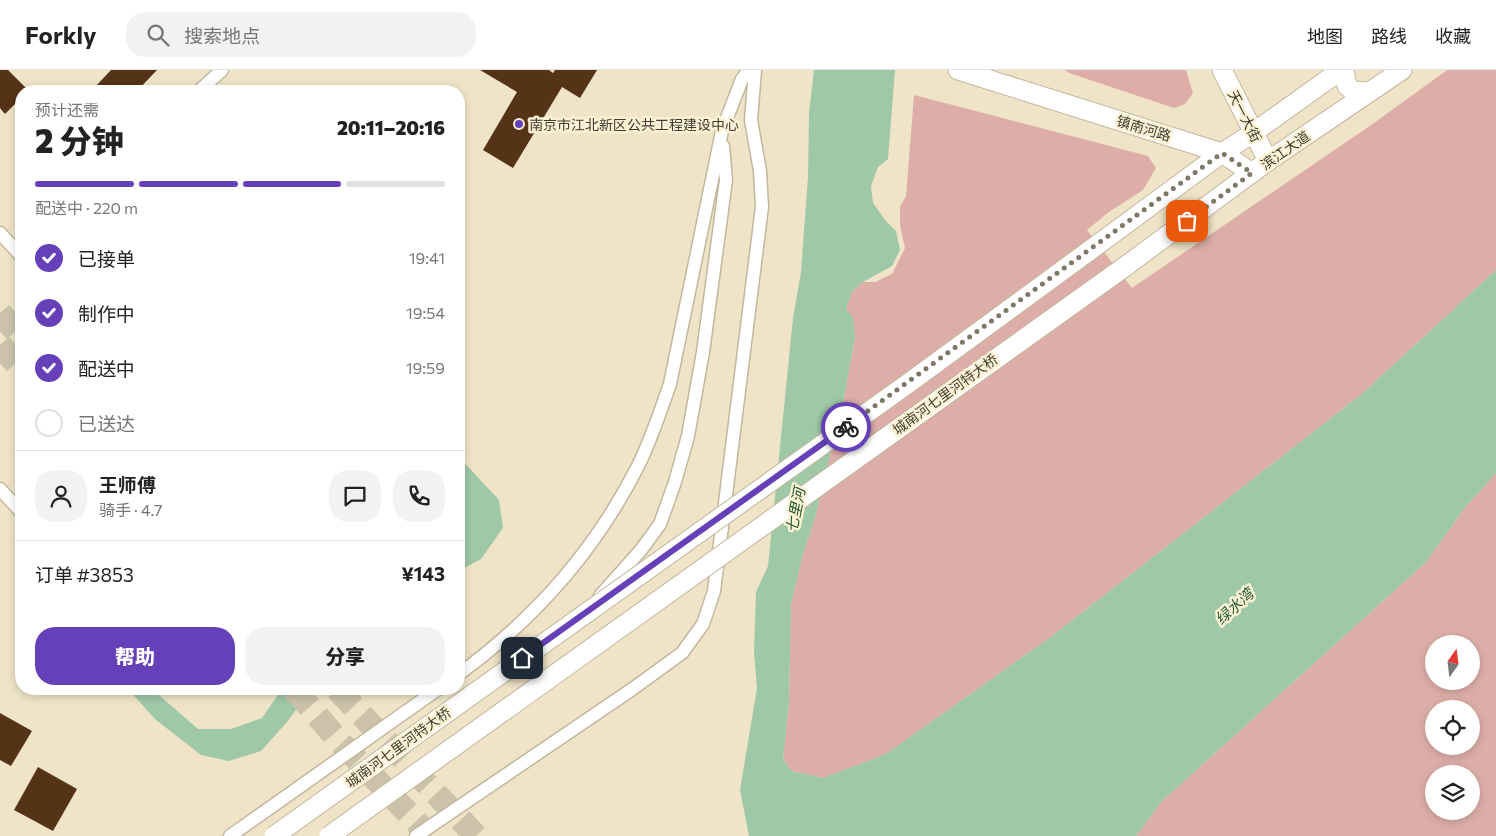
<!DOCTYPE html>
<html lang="zh">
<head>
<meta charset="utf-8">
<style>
  :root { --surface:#fff; --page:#f2f2f2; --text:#222; --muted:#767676; --line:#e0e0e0; --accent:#6640b8 }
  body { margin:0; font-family:Commissioner,"Noto Sans SC",sans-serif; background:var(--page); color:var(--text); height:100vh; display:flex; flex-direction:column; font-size:19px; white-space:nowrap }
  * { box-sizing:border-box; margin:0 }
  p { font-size:16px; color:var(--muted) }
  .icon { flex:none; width:28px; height:28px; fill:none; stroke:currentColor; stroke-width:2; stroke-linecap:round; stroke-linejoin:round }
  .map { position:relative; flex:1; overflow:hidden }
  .drawer { position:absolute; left:15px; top:15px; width:450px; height:610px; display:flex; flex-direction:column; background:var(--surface); border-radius:20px; box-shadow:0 2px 8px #0003 }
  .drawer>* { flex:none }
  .needle { width:32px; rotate:14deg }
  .buttons { position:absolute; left:1425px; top:565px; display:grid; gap:10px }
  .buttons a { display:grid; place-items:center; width:55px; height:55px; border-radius:50%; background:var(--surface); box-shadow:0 2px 8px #0003; font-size:25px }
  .pin { position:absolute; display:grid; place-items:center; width:42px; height:42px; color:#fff; margin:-21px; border-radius:10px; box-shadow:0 2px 8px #0006 }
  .courier { position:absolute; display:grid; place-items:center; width:50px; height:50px; margin:-25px; border:4px solid #6640b8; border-radius:50%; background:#fff; color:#222; box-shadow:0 1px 6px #0007 }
  .head em { font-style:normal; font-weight:800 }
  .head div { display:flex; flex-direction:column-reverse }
  .head { display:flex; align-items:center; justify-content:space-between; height:85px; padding:0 20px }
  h1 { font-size:32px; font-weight:800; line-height:38px }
  .bar { display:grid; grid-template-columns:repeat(4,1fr); gap:8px 5px; align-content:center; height:60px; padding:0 20px }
  .bar i { height:6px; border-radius:4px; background:var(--line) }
  .bar .active { background:var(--accent) }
  .bar p { grid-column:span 4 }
  .line { display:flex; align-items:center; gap:12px; padding:0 20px; border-top:1px solid var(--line) }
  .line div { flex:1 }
  .round { display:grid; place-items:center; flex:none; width:52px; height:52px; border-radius:20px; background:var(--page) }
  ol { padding:0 20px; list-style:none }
  li { display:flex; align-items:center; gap:15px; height:55px }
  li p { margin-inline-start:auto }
  li .icon { padding:5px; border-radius:50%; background:var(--accent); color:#fff; stroke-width:4 }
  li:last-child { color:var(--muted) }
  li i { width:28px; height:28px; border:2px solid var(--line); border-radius:50% }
  .cta { display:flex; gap:10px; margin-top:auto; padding:10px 20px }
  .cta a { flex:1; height:58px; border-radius:20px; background:var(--accent); color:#fff; font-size:20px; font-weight:800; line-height:58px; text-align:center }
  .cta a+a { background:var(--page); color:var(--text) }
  header { display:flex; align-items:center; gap:30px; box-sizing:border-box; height:70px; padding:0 25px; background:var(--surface); border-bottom:1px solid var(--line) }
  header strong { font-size:24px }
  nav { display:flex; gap:28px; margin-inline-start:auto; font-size:18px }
  .search { width:350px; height:45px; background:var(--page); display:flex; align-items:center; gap:12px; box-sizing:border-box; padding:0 18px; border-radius:20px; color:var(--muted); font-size:19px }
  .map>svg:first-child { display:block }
</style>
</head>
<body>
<header>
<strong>Forkly</strong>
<div class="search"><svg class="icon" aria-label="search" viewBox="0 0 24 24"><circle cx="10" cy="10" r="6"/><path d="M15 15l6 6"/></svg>搜索地点</div>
<nav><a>地图</a><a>路线</a><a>收藏</a></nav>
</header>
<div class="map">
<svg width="1496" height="766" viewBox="0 0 1496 766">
  <rect width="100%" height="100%" fill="#efe4c8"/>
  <g fill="#ddaea8" fill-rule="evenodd">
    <polygon points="1065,0 1186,0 1193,23 1185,34 1174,38 1069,3"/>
    <polygon points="1447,0 1496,0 1496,200 1363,323 1052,566 886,684 823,708 792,701 783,689 789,633 791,534 803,484 815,448 844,328 855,267 846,239 852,222 863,212 875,212 892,204 905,178 900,155 900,137 906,126 914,25 1148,86 1156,98 1143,120 1109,142 1087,160 1132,218 1374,53"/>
    <path d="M1496 403V766H1136L1161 732 1426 492 1467 435ZM1434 574H1471V611H1434ZM1434 639H1471V676H1434ZM1434 704H1471V741H1434Z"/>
  </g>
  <g fill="#9fc8a7">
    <polygon points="814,0 895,0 888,89 878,97 871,116 873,133 885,150 896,161 900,180 892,196 863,212 852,222 846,239 853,247 855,267 844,328 815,448 803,484 791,534 789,633 783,689 792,701 823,708 886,684 1052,566 1363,323 1496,200 1496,403 1467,435 1426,492 1161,732 1136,766 749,766 740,720 757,618 754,582 756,522 768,496 793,248 801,202 808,107 809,43"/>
    <polygon points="459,387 499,430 503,458 481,489 459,501"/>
    <polygon points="128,619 152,619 198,659 231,659 262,648 282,619 311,619 287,652 261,681 229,691 201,685 155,649"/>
  </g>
  <g fill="#553317">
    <polygon points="0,0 8,0 29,21 21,21 21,28 5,44 0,38"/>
    <polygon points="111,0 157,0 137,21 99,21 95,17"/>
    <polygon points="480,0 549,0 553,3 555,0 597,0 580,28 562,17 513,98 483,80 517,22"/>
    <polygon points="0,643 32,661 11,696 0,690"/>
    <polygon points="38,697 77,719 53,761 14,740"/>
  </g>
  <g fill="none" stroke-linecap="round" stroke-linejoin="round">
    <g stroke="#ccc2aa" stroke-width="24" stroke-dasharray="24 12" stroke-linecap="butt">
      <polyline points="0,243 21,267"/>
      <polyline points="0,275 21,299"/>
      <polyline points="294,619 339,671 430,766"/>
      <polyline points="337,619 476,766"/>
    </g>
    <defs>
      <g id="street">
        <polyline points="199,21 222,0"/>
        <polyline points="0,163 21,186"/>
        <polyline points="0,419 21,442"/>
        <polyline points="600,526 641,480 660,454 675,412 688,366 703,282 726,110 723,76"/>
        <path d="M459 604C536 548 595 481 638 396 651 370 660 342 670 314L722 61 742 9 749 0"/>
        <polyline points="230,766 438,619"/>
        <polyline points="416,766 631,620 682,583 703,554 714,521 762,137 760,101 751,50 755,0"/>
      </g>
      <g id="secondary">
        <polyline points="958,0 1222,83 1252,103"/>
        <polyline points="1222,0 1268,91"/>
        <polyline points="1344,0 1347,16 1353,21 1369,22"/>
        <polyline points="1108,167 1222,83 1253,63 1341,0"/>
        <polyline points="1123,198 1268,91 1402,0"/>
      </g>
    </defs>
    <use href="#street" stroke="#c2b79d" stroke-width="15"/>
    <use href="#secondary" stroke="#c2b79d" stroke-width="21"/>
    <use href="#street" stroke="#fff" stroke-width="12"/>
    <use href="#secondary" stroke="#fff" stroke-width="19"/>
    <defs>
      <g id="secondary-bridge">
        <polyline points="274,766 906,315 1108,167"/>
        <polyline points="329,766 1123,198"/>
      </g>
    </defs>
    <use href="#secondary-bridge" stroke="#c2b79d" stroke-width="21" stroke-linecap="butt"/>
    <use href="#secondary-bridge" stroke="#fff" stroke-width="19"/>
  </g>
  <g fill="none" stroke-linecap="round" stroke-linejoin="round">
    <polyline stroke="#7e7766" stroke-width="5" stroke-dasharray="0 9" points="846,357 1222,83 1252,103 1187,151"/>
    <polyline stroke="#6640b8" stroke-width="6" points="522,588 846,357"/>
  </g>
  <circle fill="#6640b8" stroke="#fcf1d5" stroke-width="2" cx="519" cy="54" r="5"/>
  <g text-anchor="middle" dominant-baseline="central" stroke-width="5" stroke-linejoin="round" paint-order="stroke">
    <g font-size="14" fill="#413c31" stroke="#fcf1d5">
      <text transform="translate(1245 46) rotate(63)">天一大街</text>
      <text transform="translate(1144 58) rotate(17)">镇南河路</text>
      <text transform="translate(1285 80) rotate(-35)">滨江大道</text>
      <text transform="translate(945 324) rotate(-36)">城南河七里河特大桥</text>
      <text transform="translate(398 677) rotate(-36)">城南河七里河特大桥</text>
    </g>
    <g font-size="14" fill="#413c31" stroke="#fcf1d5" text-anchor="start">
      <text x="529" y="54">南京市江北新区公共工程建设中心</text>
    </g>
    <g font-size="15" font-style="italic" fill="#1c592e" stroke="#fcf1d5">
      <text transform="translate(795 440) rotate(-79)">七里河</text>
      <text transform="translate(1234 536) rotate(-42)">绿水湾</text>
    </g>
  </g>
</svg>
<div class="buttons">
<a><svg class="needle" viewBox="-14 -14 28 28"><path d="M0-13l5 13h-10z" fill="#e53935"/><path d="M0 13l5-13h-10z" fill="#767676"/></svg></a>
<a><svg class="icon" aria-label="locate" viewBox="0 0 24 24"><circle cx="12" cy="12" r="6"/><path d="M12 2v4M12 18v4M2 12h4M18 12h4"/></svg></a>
<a><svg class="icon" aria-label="layers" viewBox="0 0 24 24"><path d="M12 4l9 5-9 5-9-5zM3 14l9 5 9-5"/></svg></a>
</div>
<div class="pin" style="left:1187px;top:151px;background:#ea580c"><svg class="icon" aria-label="bag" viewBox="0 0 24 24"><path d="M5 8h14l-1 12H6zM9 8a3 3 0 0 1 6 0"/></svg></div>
<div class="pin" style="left:522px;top:588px;background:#1f2937"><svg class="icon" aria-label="home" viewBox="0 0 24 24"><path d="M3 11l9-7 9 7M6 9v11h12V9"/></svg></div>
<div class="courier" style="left:846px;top:357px"><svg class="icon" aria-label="bike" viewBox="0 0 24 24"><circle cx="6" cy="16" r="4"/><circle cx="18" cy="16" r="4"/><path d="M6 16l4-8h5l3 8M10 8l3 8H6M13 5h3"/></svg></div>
<section class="drawer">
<div class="head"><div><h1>2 分钟</h1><p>预计还需</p></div><em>20:11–20:16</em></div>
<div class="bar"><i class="active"></i><i class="active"></i><i class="active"></i><i></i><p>配送中 · 220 m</p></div>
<ol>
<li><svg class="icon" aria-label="check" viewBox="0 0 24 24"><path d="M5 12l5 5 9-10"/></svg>已接单<p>19:41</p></li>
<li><svg class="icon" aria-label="check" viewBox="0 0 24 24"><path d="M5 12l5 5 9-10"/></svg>制作中<p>19:54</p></li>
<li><svg class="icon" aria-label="check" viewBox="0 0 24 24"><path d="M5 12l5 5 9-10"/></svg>配送中<p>19:59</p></li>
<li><i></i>已送达</li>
</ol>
<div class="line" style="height:90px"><a class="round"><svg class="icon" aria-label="person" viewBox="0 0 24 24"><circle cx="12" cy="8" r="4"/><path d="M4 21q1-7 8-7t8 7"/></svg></a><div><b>王师傅</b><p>骑手 · 4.7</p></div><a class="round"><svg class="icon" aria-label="chat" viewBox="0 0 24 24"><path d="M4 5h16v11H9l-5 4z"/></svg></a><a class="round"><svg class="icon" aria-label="phone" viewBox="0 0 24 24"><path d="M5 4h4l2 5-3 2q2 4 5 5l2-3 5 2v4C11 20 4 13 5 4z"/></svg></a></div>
<div class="line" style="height:65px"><div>订单 #3853</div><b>¥143</b></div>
<div class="cta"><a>帮助</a><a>分享</a></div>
</section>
</div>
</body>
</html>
